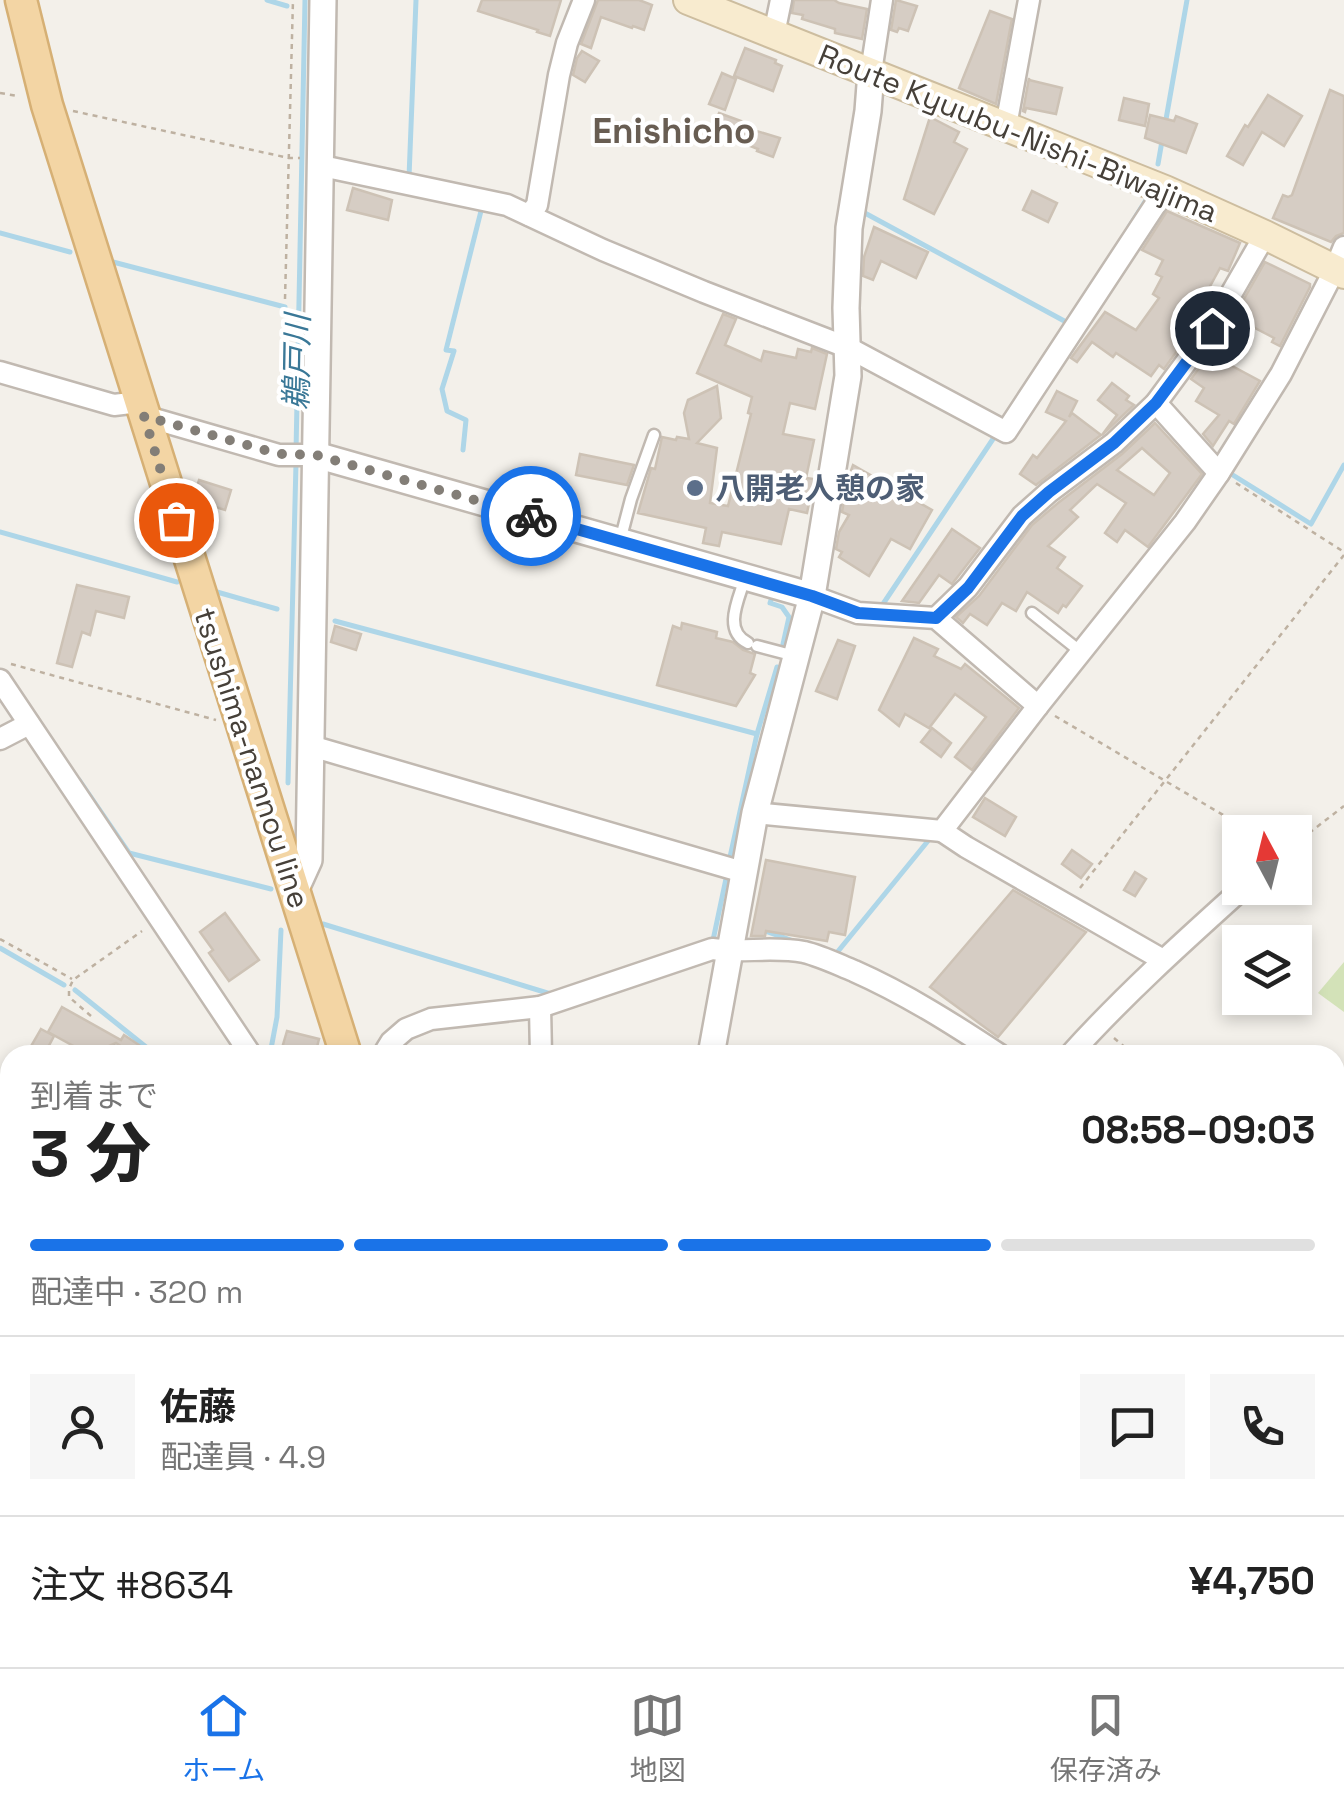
<!DOCTYPE html>
<html lang="ja">
<head>
<meta charset="utf-8">
<style>
  :root { --surface:#fff; --page:#f6f6f6; --text:#222; --muted:#767676; --line:#e0e0e0; --accent:#1a73e8 }
  body { margin:0; font-family:"Space Grotesk","Noto Sans JP",sans-serif; background:var(--page); color:var(--text); height:100vh; display:flex; flex-direction:column; font-size:38px; white-space:nowrap }
  * { box-sizing:border-box; margin:0 }
  p { font-size:32px; color:var(--muted) }
  .icon { flex:none; width:55px; height:55px; fill:none; stroke:currentColor; stroke-width:2; stroke-linecap:round; stroke-linejoin:round }
  .map { position:relative; flex:1; overflow:hidden }
  .sheet { position:absolute; left:0px; top:1045px; width:1345px; height:622px; display:flex; flex-direction:column; background:var(--surface); border-radius:30px 30px 0 0; box-shadow:0 5px 15px #0003 }
  .sheet>* { flex:none }
  .needle { width:65px; rotate:353deg }
  .controls { position:absolute; left:1222px; top:815px; display:grid; gap:20px }
  .controls a { display:grid; place-items:center; width:90px; height:90px; border-radius:0px; background:var(--surface); box-shadow:0 5px 15px #0003; font-size:50px }
  .pin { position:absolute; display:grid; place-items:center; width:85px; height:85px; color:#fff; margin:-42px; border:5px solid #fff; border-radius:50%; box-shadow:0 2px 10px #0007 }
  .courier { position:absolute; display:grid; place-items:center; width:100px; height:100px; margin:-50px; border:8px solid #1a73e8; border-radius:50%; background:#fff; color:#222; box-shadow:0 2px 12px #0007 }
  .headline em { font-style:normal; font-weight:800 }
  .headline div { display:flex; flex-direction:column-reverse }
  .headline { display:flex; align-items:center; justify-content:space-between; height:170px; padding:0 30px }
  h1 { font-size:65px; font-weight:800; line-height:75px }
  .bar { display:grid; grid-template-columns:repeat(4,1fr); gap:15px 10px; align-content:center; height:120px; padding:0 30px }
  .bar i { height:12px; border-radius:8px; background:var(--line) }
  .bar .active { background:var(--accent) }
  .bar p { grid-column:span 4 }
  .line { display:flex; align-items:center; gap:25px; padding:0 30px; border-top:2px solid var(--line) }
  .line div { flex:1 }
  .round { display:grid; place-items:center; flex:none; width:105px; height:105px; border-radius:0px; background:var(--page) }
  .menu { display:flex; justify-content:space-around; align-items:center; height:140px; border-top:2px solid var(--line); background:var(--surface); font-size:28px; color:var(--muted) }
  .menu a { display:grid; justify-items:center; gap:5px }
  .menu .active { color:var(--accent) }
  .map>svg:first-child { display:block }
</style>
</head>
<body>
<div class="map">
<svg width="1344" height="1667" viewBox="0 0 1344 1667">
  <rect width="100%" height="100%" fill="#f3f0ea"/>
  <polygon fill="#d3e2b8" points="1344,962 1344,1012 1318,993"/>
  <g fill="none" stroke-linecap="round" stroke-linejoin="round">
    <g stroke="#aed6e8" stroke-width="5">
      <polyline points="267,0 287,6"/>
      <polyline points="1165,125 1187,0"/>
      <polyline points="1158,164 1162,141"/>
      <polyline points="409,177 416,0"/>
      <polyline points="863,212 1068,323"/>
      <polyline points="1129,227 1146,200"/>
      <polyline points="0,233 70,252"/>
      <polyline points="113,262 285,307"/>
      <polyline points="463,450 466,420 447,411 442,389 454,351 446,350 482,207 479,207"/>
      <polyline points="296,452 305,0"/>
      <polyline points="1228,472 1311,524 1344,465"/>
      <polyline points="0,532 177,582"/>
      <polyline points="217,592 277,609"/>
      <polyline points="769,596 772,597 770,603 782,607 789,617 783,644"/>
      <polyline points="877,606 881,607 997,433"/>
      <polyline points="335,621 757,734"/>
      <polyline points="79,780 129,853 271,889"/>
      <polyline points="288,783 296,463"/>
      <polyline points="730,857 757,734 777,667"/>
      <polyline points="323,924 554,995"/>
      <polyline points="760,929 796,942"/>
      <polyline points="712,945 727,874"/>
      <polyline points="0,948 64,985"/>
      <polyline points="835,955 932,836"/>
      <polyline points="75,990 156,1055"/>
      <polyline points="270,1054 277,1017 281,930"/>
      <polyline points="1335,1475 1344,1481"/>
      <polyline points="868,1658 868,1667"/>
    </g>
  </g>
  <g fill="#d6cdc4" stroke="#cdc2b5" stroke-width="2.5" fill-rule="evenodd">
    <polygon points="482,0 561,0 550,36 537,32 538,30 478,11"/>
    <polygon points="598,0 639,0 652,5 644,30 633,26 632,28 601,17 591,48 581,44"/>
    <polygon points="794,0 834,0 839,3 867,9 862,39 835,33 835,29 802,19 803,15 792,13"/>
    <polygon points="896,0 917,6 908,31 899,28 897,32 891,30"/>
    <polygon points="990,11 1012,19 996,104 959,88"/>
    <polygon points="745,48 776,60 775,63 782,66 773,91 734,76"/>
    <polygon points="582,51 599,61 585,82 573,75 577,58"/>
    <polygon points="722,73 736,79 725,110 709,104"/>
    <polygon points="1029,78 1029,80 1062,88 1056,114 1026,108 1025,112 1023,111"/>
    <polygon points="1330,90 1344,96 1344,233 1336,236 1331,242 1273,218 1283,195 1288,197 1292,195"/>
    <polygon points="1268,95 1302,116 1284,146 1262,132 1243,165 1227,156 1245,125 1248,127"/>
    <polygon points="1124,98 1149,104 1145,126 1119,120"/>
    <polygon points="719,113 741,121 735,135 714,126"/>
    <polygon points="1150,115 1174,121 1176,116 1197,124 1186,153 1145,138"/>
    <polygon points="930,117 959,132 954,142 967,149 934,214 904,199"/>
    <polygon points="740,126 780,138 773,157 757,151 758,149 735,140"/>
    <polygon points="353,188 392,200 388,220 347,210"/>
    <polygon points="1032,191 1057,203 1048,222 1023,210"/>
    <polygon points="1167,211 1240,243 1228,271 1220,268 1208,290 1215,294 1200,319 1164,369 1159,365 1151,376 1116,353 1113,357 1092,342 1077,362 1071,358 1105,312 1136,330 1159,298 1153,294 1162,277 1156,274 1163,260 1142,250"/>
    <polygon points="874,227 928,252 916,278 881,261 873,280 863,276 864,257"/>
    <polygon points="1265,262 1310,284 1310,287 1280,346 1272,342 1274,338 1251,326 1245,338 1236,333 1221,360 1260,381 1234,424 1229,421 1213,446 1203,434 1219,415 1196,401 1204,388 1191,379 1224,334"/>
    <polygon points="723,314 736,319 725,345 761,361 764,351 796,358 798,349 811,352 812,348 827,354 815,409 790,403 783,434 814,440 806,478 814,479 807,513 789,509 781,544 722,532 719,546 703,543 706,528 638,513 651,468 655,469 662,437 676,440 677,437 689,439 684,413 688,400 717,386 721,418 697,443 717,448 710,503 728,506 751,414 748,413 752,397 697,373"/>
    <polygon points="1112,383 1129,396 1126,400 1134,405 1102,435 1117,415 1098,400"/>
    <polygon points="1057,391 1077,401 1069,417 1072,413 1101,435 1036,485 1020,474 1033,455 1037,458 1066,421 1046,412"/>
    <path d="M1155 423 1202 474 1148 547 1125 530 1117 542 1105 533 1126 503 1097 484 1070 510 1078 517 1048 546 1065 557 1057 568 1082 586 1066 607 1063 605 1058 613 1027 592 1016 611 1002 603 987 625 970 614 963 623 956 617 979 596 1032 525 1058 503 1122 454ZM1142 448 1170 473 1154 495 1117 470Z"/>
    <polygon points="580,454 634,465 627,485 576,475"/>
    <polygon points="853,465 932,510 910,549 891,539 869,576 839,557 842,552 836,549 839,532 849,515 842,512 845,495 853,482 848,479"/>
    <polygon points="199,480 231,490 225,510 193,500"/>
    <polygon points="952,529 980,548 952,584 939,575 919,603 902,601"/>
    <polygon points="77,585 129,597 124,618 96,611 90,635 82,632 72,667 57,663"/>
    <polygon points="682,623 717,632 716,638 733,642 743,650 755,654 750,673 755,675 736,706 657,685 673,626 681,629"/>
    <polygon points="335,626 361,634 356,650 331,642"/>
    <polygon points="914,638 938,649 934,656 961,669 965,664 1019,708 972,770 955,757 986,717 955,694 929,728 905,714 899,726 879,710"/>
    <polygon points="838,640 855,646 837,699 816,691"/>
    <polygon points="932,728 951,743 941,757 921,742"/>
    <polygon points="985,798 1016,817 1005,836 973,817"/>
    <polygon points="1072,850 1092,864 1081,878 1062,864"/>
    <polygon points="766,860 855,877 845,935 829,932 827,941 766,931 765,936 751,936"/>
    <polygon points="1135,872 1146,879 1135,896 1124,890"/>
    <polygon points="1013,890 1086,932 998,1037 930,987"/>
    <polygon points="225,913 259,960 229,981 209,953 213,950 200,932"/>
    <polygon points="62,1007 121,1040 124,1035 139,1045 132,1055 123,1055 122,1047 116,1043 109,1046 103,1055 90,1055 48,1032"/>
    <polygon points="41,1029 54,1036 44,1055 26,1055"/>
    <polygon points="287,1031 319,1039 315,1055 280,1055"/>
  </g>
  <g fill="none" stroke-linecap="round" stroke-linejoin="round">
    <defs>
      <g id="service">
        <polyline points="620,541 631,499 654,435"/>
        <path d="M745 578C739 599 722 630 748 643"/>
        <polyline points="1032,613 1081,652"/>
        <polyline points="757,646 795,656"/>
        <polyline points="112,1055 115,1052"/>
      </g>
      <g id="minor">
        <polyline points="774,34 781,0"/>
        <polyline points="871,72 882,0"/>
        <polyline points="1006,126 1029,0"/>
        <polyline points="322,166 507,205 603,250 704,292 849,348 1006,432 1165,190"/>
        <polyline points="529,215 537,205 559,75 567,43 584,0"/>
        <polyline points="0,372 114,405 139,402"/>
        <polyline points="1156,403 1219,473"/>
        <polyline points="144,416 279,455 316,455"/>
        <polyline points="812,596 858,613 936,618 1038,706"/>
        <polyline points="936,618 968,587 1022,516 1049,492 1114,443 1156,403 1212,327 1265,235"/>
        <polyline points="0,680 251,1055"/>
        <polyline points="0,739 29,724"/>
        <polyline points="311,746 743,872"/>
        <polyline points="755,813 942,831 1038,706 1185,522 1219,473 1281,374 1335,269 1344,247"/>
        <polyline points="942,831 966,847 1163,960"/>
        <polyline points="1295,843 1296,843"/>
        <polyline points="540,1007 541,1055"/>
        <path d="M383 1055 391 1042 406 1029 431 1019 540 1007 712 949C742 953 773 946 804 952 821 956 837 964 854 971 906 994 953 1024 1000 1055"/>
        <path d="M1070 1055C1124 995 1183 942 1243 888"/>
        <polyline points="0,1198 10,1199"/>
        <polyline points="1335,1264 1344,1265"/>
        <polyline points="0,1449 10,1449"/>
        <polyline points="1335,1593 1344,1596"/>
        <polyline points="158,1658 158,1667"/>
        <polyline points="181,1658 181,1667"/>
        <polyline points="745,1658 753,1667"/>
        <polyline points="642,1667 709,1658"/>
        <polyline points="1059,1667 1063,1658"/>
      </g>
      <g id="tertiary">
        <polyline points="316,455 812,596"/>
        <polyline points="294,893 309,860 323,0"/>
        <polyline points="711,1055 755,813 812,596 848,376 846,308 849,228 868,111 871,72"/>
      </g>
      <polyline id="secondary" points="688,0 1165,190 1265,235 1344,274"/>
      <g id="primary">
        <polyline points="21,0 47,105 346,1055"/>
        <polyline points="539,1658 542,1667"/>
      </g>
    </defs>
    <use href="#service" stroke="#c1b9b1" stroke-width="15"/>
    <use href="#minor" stroke="#c1b9b1" stroke-width="25"/>
    <use href="#tertiary" stroke="#c1b9b1" stroke-width="30"/>
    <use href="#secondary" stroke="#cdbd9f" stroke-width="32"/>
    <use href="#primary" stroke="#d6b075" stroke-width="35"/>
    <g stroke="#beb1a1" stroke-width="2.5" stroke-dasharray="5 5" stroke-linecap="butt">
      <polyline points="0,93 18,96"/>
      <polyline points="73,111 289,158 300,158"/>
      <polyline points="285,299 293,0"/>
      <polyline points="1236,483 1344,552"/>
      <polyline points="11,664 216,720"/>
      <polyline points="1055,716 1252,832"/>
      <polyline points="1309,833 1344,806"/>
      <polyline points="1080,888 1344,555"/>
      <polyline points="0,939 72,979"/>
      <polyline points="91,1016 69,997 69,989 73,980 142,931"/>
      <polyline points="1114,1038 1134,1055"/>
      <polyline points="1335,1146 1344,1134"/>
      <polyline points="1335,1485 1344,1490"/>
      <polyline points="859,1667 860,1658"/>
    </g>
    <use href="#service" stroke="#fff" stroke-width="10"/>
    <use href="#minor" stroke="#fff" stroke-width="20"/>
    <use href="#tertiary" stroke="#fff" stroke-width="25"/>
    <use href="#secondary" stroke="#f8ebcf" stroke-width="28"/>
    <use href="#primary" stroke="#f3d5a4" stroke-width="30"/>
    <polyline stroke="#beb1a1" stroke-width="2.5" stroke-dasharray="5 5" stroke-linecap="butt" points="537,1667 549,1663"/>
  </g>
  <g fill="none" stroke-linecap="round" stroke-linejoin="round">
    <polyline stroke="#837e77" stroke-width="10" stroke-dasharray="0 18" points="176,520 144,416 279,454 316,455 531,516"/>
    <polyline stroke="#1a73e8" stroke-width="12" points="531,516 812,596 858,613 936,618 968,588 1022,516 1049,492 1114,443 1156,403 1212,328"/>
  </g>
  <circle fill="#5c6f8a" stroke="#fff" stroke-width="4" cx="695" cy="488" r="10"/>
  <g text-anchor="middle" dominant-baseline="central" stroke-width="8" stroke-linejoin="round" paint-order="stroke">
    <g font-size="30" fill="#464039" stroke="#fff">
      <text transform="translate(1018 133) rotate(22)">Route Kyuubu-Nishi-Biwajima</text>
      <text transform="translate(252 758) rotate(72)">tsushima-nannou line</text>
    </g>
    <g font-size="30" font-weight="bold" fill="#4e5e75" stroke="#fff" text-anchor="start">
      <text x="715" y="488">八開老人憩の家</text>
    </g>
    <g font-size="32" font-style="italic" fill="#3a7897" stroke="#fff">
      <text transform="translate(297 362) rotate(-89)">鵜戸川</text>
    </g>
    <g font-size="35" font-weight="bold" fill="#685d52" stroke="#fff">
      <text x="674" y="131">Enishicho</text>
    </g>
  </g>
</svg>
<div class="controls">
<a><svg class="needle" viewBox="-14 -14 28 28"><path d="M0-13l5 13h-10z" fill="#e53935"/><path d="M0 13l5-13h-10z" fill="#767676"/></svg></a>
<a><svg class="icon" aria-label="layers" viewBox="0 0 24 24"><path d="M12 4l9 5-9 5-9-5zM3 14l9 5 9-5"/></svg></a>
</div>
<div class="pin" style="left:176px;top:520px;background:#ea580c"><svg class="icon" aria-label="bag" viewBox="0 0 24 24"><path d="M5 8h14l-1 12H6zM9 8a3 3 0 0 1 6 0"/></svg></div>
<div class="pin" style="left:1212px;top:328px;background:#1f2937"><svg class="icon" aria-label="home" viewBox="0 0 24 24"><path d="M3 11l9-7 9 7M6 9v11h12V9"/></svg></div>
<div class="courier" style="left:531px;top:516px"><svg class="icon" aria-label="bike" viewBox="0 0 24 24"><circle cx="6" cy="16" r="4"/><circle cx="18" cy="16" r="4"/><path d="M6 16l4-8h5l3 8M10 8l3 8H6M13 5h3"/></svg></div>
<section class="sheet">
<div class="headline"><div><h1>3 分</h1><p>到着まで</p></div><em>08:58–09:03</em></div>
<div class="bar"><i class="active"></i><i class="active"></i><i class="active"></i><i></i><p>配達中 · 320 m</p></div>
<div class="line" style="height:180px"><a class="round"><svg class="icon" aria-label="person" viewBox="0 0 24 24"><circle cx="12" cy="8" r="4"/><path d="M4 21q1-7 8-7t8 7"/></svg></a><div><b>佐藤</b><p>配達員 · 4.9</p></div><a class="round"><svg class="icon" aria-label="chat" viewBox="0 0 24 24"><path d="M4 5h16v11H9l-5 4z"/></svg></a><a class="round"><svg class="icon" aria-label="phone" viewBox="0 0 24 24"><path d="M5 4h4l2 5-3 2q2 4 5 5l2-3 5 2v4C11 20 4 13 5 4z"/></svg></a></div>
<div class="line" style="height:130px"><div>注文 #8634</div><b>¥4,750</b></div>
</section>
</div>
<nav class="menu">
<a class="active"><svg class="icon" aria-label="home" viewBox="0 0 24 24"><path d="M3 11l9-7 9 7M6 9v11h12V9"/></svg>ホーム</a>
<a><svg class="icon" aria-label="map" viewBox="0 0 24 24"><path d="M3 6l6-2 6 2 6-2v14l-6 2-6-2-6 2zM9 4v14M15 6v14"/></svg>地図</a>
<a><svg class="icon" aria-label="saved" viewBox="0 0 24 24"><path d="M7 4h10v16l-5-4-5 4z"/></svg>保存済み</a>
</nav>
</body>
</html>
